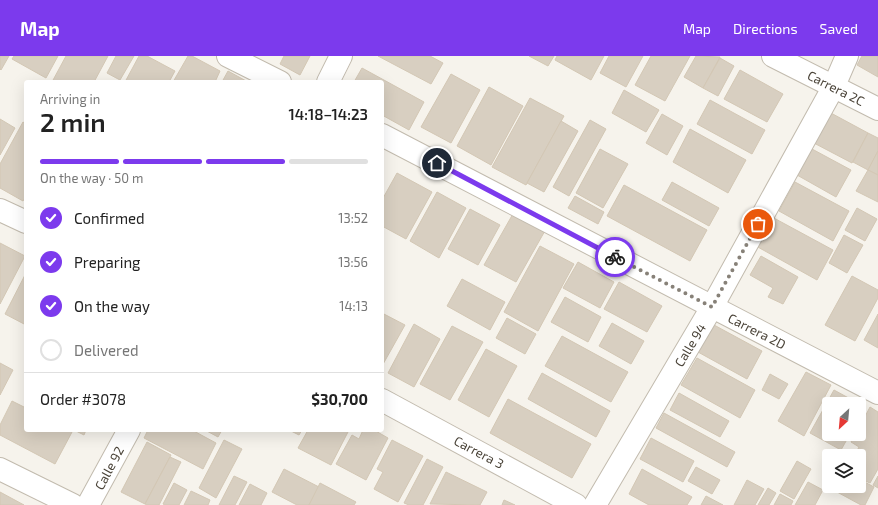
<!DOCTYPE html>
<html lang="en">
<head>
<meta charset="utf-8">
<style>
  :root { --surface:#fff; --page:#f2f2f2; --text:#222; --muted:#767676; --line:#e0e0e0; --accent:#7c3aed }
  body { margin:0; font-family:"Exo 2",sans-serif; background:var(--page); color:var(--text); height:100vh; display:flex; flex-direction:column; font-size:15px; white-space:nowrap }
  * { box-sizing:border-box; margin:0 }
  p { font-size:13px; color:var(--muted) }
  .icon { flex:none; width:22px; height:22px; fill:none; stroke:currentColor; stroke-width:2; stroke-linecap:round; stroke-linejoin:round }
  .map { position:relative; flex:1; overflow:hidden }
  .panel { position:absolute; left:24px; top:24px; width:360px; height:352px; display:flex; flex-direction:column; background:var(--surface); border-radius:4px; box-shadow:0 4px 16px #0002 }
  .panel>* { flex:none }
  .needle { width:26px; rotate:206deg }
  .fabs { position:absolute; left:822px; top:341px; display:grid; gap:8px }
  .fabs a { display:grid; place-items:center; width:44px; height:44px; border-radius:4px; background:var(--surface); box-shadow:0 4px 16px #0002; font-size:20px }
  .pin { position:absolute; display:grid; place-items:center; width:34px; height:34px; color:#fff; margin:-17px; border:2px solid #fff; border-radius:50%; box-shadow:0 1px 4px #0007 }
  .courier { position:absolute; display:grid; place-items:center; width:40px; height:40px; margin:-20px; border:3px solid #7c3aed; border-radius:50%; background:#fff; color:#222; box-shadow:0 1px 5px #0007 }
  .summary em { font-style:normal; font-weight:600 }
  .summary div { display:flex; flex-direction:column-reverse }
  .summary { display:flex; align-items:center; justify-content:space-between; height:68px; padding:0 16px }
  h1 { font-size:26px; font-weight:600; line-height:30px }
  .bar { display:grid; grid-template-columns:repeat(4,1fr); gap:6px 4px; align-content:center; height:48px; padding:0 16px }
  .bar i { height:5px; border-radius:3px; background:var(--line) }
  .bar .current { background:var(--accent) }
  .bar p { grid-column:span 4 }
  .line { display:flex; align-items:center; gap:10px; padding:0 16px; border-top:1px solid var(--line) }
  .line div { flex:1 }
  ol { padding:0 16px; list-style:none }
  li { display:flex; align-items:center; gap:12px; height:44px }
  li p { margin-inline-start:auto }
  li .icon { padding:4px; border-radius:50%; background:var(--accent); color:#fff; stroke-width:4 }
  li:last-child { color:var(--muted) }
  li i { width:22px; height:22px; border:2px solid var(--line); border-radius:50% }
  header { display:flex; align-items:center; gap:24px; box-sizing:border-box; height:56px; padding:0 20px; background:var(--accent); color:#fff }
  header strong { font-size:19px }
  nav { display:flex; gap:22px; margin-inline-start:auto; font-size:14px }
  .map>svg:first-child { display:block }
</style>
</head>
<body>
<header>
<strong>Map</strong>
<nav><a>Map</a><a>Directions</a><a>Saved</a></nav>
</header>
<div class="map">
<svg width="878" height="449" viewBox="0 0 878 449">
  <rect width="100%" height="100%" fill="#f6f3ec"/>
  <g fill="#d8cfc1" stroke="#d3c7b4">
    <polygon points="0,0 9,0 1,14 0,13"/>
    <polygon points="14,0 58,0 46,22 12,3"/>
    <polygon points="66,0 108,0 94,26 52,26"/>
    <polygon points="116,0 134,0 120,24 107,17"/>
    <polygon points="139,0 147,0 175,15 169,26 125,26"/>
    <polygon points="188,0 192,0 220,15 215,26 173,26"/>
    <polygon points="284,0 310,0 300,19 280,8"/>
    <polygon points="378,0 430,0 443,7 431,28"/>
    <polygon points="529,0 554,0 548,10"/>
    <polygon points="557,0 604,0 591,24 555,4"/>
    <polygon points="609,0 643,0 626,31 600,17"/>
    <polygon points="651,0 690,0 665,45 635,29"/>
    <polygon points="696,0 720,1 703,32 684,21"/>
    <polygon points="862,0 878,0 878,21 857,9"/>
    <polygon points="720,2 734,10 718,40 703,32"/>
    <polygon points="362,12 424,46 409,74 382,59 382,26 354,26"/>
    <polygon points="740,14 783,38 767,66 724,43"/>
    <polygon points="228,15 248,26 222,26"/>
    <polygon points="451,18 480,34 451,87 421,71"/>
    <polygon points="489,31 523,50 491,109 457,90"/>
    <polygon points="624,34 659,54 646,76 612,57"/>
    <polygon points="530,42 564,60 526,129 492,111"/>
    <polygon points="710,44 765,74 752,98 697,68"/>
    <polygon points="829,56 868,77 852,107 812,86"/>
    <polygon points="662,58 683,70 667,99 646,87"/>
    <polygon points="0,63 15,72 0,99"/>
    <polygon points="590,64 606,73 569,140 553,131"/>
    <polygon points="561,65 578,75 544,136 527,127"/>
    <polygon points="23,66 26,68 26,140 23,145 0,132 0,108"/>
    <polygon points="690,73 746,104 728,137 673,106"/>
    <polygon points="868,77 878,82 878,95 868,114 853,106"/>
    <polygon points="600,93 628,108 603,152 576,137"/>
    <polygon points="812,93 851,114 836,141 797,119"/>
    <polygon points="878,95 878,119 868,114"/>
    <polygon points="868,114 878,119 878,146 856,135"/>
    <polygon points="397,117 432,136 406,183 382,170 382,144"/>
    <polygon points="672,126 719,152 709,170 662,144"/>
    <polygon points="795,126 849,155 833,185 779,155"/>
    <polygon points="624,129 707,174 690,205 607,160"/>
    <polygon points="437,136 466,152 439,202 410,185"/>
    <polygon points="575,140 604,156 598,168 568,152"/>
    <polygon points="857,152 877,163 865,185 845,174"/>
    <polygon points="470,153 500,169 478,209 448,193"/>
    <polygon points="514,156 546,173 516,226 484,209"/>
    <polygon points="772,161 833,194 817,224 756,190"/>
    <polygon points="844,179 863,189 847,217 829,207"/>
    <polygon points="0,187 25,200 0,248"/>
    <polygon points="540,190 574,208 538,275 504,256"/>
    <polygon points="761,200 798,221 783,248 768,241 773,232 750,219"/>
    <polygon points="578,206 614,226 600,252 563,232"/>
    <polygon points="26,217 26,269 5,258"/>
    <polygon points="852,220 878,234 878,242 855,285 825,269"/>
    <polygon points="462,223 505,246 490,274 447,250"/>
    <polygon points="619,226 662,250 647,276 604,253"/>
    <polygon points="565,241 601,261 588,286 551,266"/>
    <polygon points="382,257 405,269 382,310"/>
    <polygon points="878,258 878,292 864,284"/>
    <polygon points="507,262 536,278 525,298 496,282"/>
    <polygon points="612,267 644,285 631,308 599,290"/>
    <polygon points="414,268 440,283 414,331 388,317"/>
    <polygon points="714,269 762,295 747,323 698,296"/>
    <polygon points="452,270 483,286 450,344 420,328"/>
    <polygon points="562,280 628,316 611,346 545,310"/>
    <polygon points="486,293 517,310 489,361 458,344"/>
    <polygon points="697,302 755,334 740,362 681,329"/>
    <polygon points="0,307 13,314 0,339"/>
    <polygon points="806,316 831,329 804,380 778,365"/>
    <polygon points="542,317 610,355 596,381 528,343"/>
    <polygon points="770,318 788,328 779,343 762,334"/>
    <polygon points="834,334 865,351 859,362 859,348 829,348 829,378 850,378 841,394 810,377"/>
    <polygon points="679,337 729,365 720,381 670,354"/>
    <polygon points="508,343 591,388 572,422 490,377"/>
    <polygon points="12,345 26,352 26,374 68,374 72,376 55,408 0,379 0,369"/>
    <polygon points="870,351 878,356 878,413 870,427 859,422 860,417 859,416 859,400 854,400 859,391 851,386 856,378 859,378 859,372"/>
    <polygon points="664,357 735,396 727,411 656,372"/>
    <polygon points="74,374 86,374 84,379"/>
    <polygon points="148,374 192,374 216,387 203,413 144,382"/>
    <polygon points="205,374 222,374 218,381"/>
    <polygon points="289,374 302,374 299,379"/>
    <polygon points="308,374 349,374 331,409 298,392"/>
    <polygon points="363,374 374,374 388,382 366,424 336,408 352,379 359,383"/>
    <polygon points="651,382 694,405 683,426 640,403"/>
    <polygon points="224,384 242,393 216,442 199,432"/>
    <polygon points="392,384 423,400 398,446 374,433 383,416 377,413"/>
    <polygon points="147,386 171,399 145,448 121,436"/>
    <polygon points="170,401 181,406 159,449 147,449 145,448"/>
    <polygon points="427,403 443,411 423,449 409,449 404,447"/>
    <polygon points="797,405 811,413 794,443 780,435"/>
    <polygon points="696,411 720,424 712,438 688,425"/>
    <polygon points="284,413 319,431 309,449 297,449 272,436"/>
    <polygon points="642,413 692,441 687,449 649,449 629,438"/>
    <polygon points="446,416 487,436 480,449 430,448"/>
    <polygon points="234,420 247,426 235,449 219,449"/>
    <polygon points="878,420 878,432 873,429"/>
    <polygon points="859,423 874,431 865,449 861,449 826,430 829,424 829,430 859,430"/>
    <polygon points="747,424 764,433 755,449 734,449"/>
    <polygon points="808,426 823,434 815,449 795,449"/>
    <polygon points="174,427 187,434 179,449 165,449 163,448"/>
    <polygon points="320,427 356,446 354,449 309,449"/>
    <polygon points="250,428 267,437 261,449 239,449"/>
    <polygon points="768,432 776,437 769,449 758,449"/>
    <polygon points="191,435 210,444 208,449 184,449"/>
    <polygon points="0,436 24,449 0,449"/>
    <polygon points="780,438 793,445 791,449 774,449"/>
    <polygon points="706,440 723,449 701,449"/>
    <polygon points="504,444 515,449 502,449"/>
  </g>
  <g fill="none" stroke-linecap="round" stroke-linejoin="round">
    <defs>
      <g id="minor">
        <polyline points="228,0 280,26"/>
        <polyline points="773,0 878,53"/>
        <polyline points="328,26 341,0"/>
        <polyline points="382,79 878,337"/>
        <polyline points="0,154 26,166"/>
        <polyline points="382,344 576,449"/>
        <polyline points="0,413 73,449"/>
        <polyline points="88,449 129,374"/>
        <polyline points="595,449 712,251 834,30 847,0"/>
      </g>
    </defs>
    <use href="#minor" stroke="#c2bbae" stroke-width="24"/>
    <use href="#minor" stroke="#fff" stroke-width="22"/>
  </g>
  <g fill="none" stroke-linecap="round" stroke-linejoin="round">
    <polyline stroke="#878178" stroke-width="4" stroke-dasharray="0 7.2" points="615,201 712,251 758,168"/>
    <polyline stroke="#7c3aed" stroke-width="5" points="437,107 615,201"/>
  </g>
  <g text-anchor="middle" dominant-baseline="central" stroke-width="4" stroke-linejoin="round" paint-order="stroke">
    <g font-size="13" fill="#4b4439" stroke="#fff">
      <text transform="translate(836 32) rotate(27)">Carrera 2C</text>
      <text transform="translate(757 275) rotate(27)">Carrera 2D</text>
      <text transform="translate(690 289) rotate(-59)">Calle 94</text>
      <text transform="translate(479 396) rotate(28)">Carrera 3</text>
      <text transform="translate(109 412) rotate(-62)">Calle 92</text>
    </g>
  </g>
</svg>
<div class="fabs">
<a><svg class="needle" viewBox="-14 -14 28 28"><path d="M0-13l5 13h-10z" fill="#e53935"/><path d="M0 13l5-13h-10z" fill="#767676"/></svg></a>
<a><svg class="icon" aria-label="layers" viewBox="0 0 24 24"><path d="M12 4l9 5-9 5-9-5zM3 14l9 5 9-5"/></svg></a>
</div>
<div class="pin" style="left:758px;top:168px;background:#ea580c"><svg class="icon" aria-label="bag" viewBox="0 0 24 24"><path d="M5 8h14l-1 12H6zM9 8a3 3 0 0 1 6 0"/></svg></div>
<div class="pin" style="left:437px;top:107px;background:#1f2937"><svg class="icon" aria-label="home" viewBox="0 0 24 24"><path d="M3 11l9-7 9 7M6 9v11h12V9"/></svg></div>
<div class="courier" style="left:615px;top:201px"><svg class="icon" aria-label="bike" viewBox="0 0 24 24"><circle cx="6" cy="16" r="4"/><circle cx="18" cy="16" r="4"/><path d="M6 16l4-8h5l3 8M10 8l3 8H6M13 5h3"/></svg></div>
<section class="panel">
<div class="summary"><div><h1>2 min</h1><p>Arriving in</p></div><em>14:18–14:23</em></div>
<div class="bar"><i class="current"></i><i class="current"></i><i class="current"></i><i></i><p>On the way · 50 m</p></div>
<ol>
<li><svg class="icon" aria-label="check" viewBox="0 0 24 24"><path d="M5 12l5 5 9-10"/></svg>Confirmed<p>13:52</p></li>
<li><svg class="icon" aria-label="check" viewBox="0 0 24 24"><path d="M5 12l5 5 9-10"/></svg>Preparing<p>13:56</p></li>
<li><svg class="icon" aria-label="check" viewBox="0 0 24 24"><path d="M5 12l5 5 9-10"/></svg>On the way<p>14:13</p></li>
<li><i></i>Delivered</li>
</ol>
<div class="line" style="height:52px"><div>Order #3078</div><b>$30,700</b></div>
</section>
</div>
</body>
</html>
